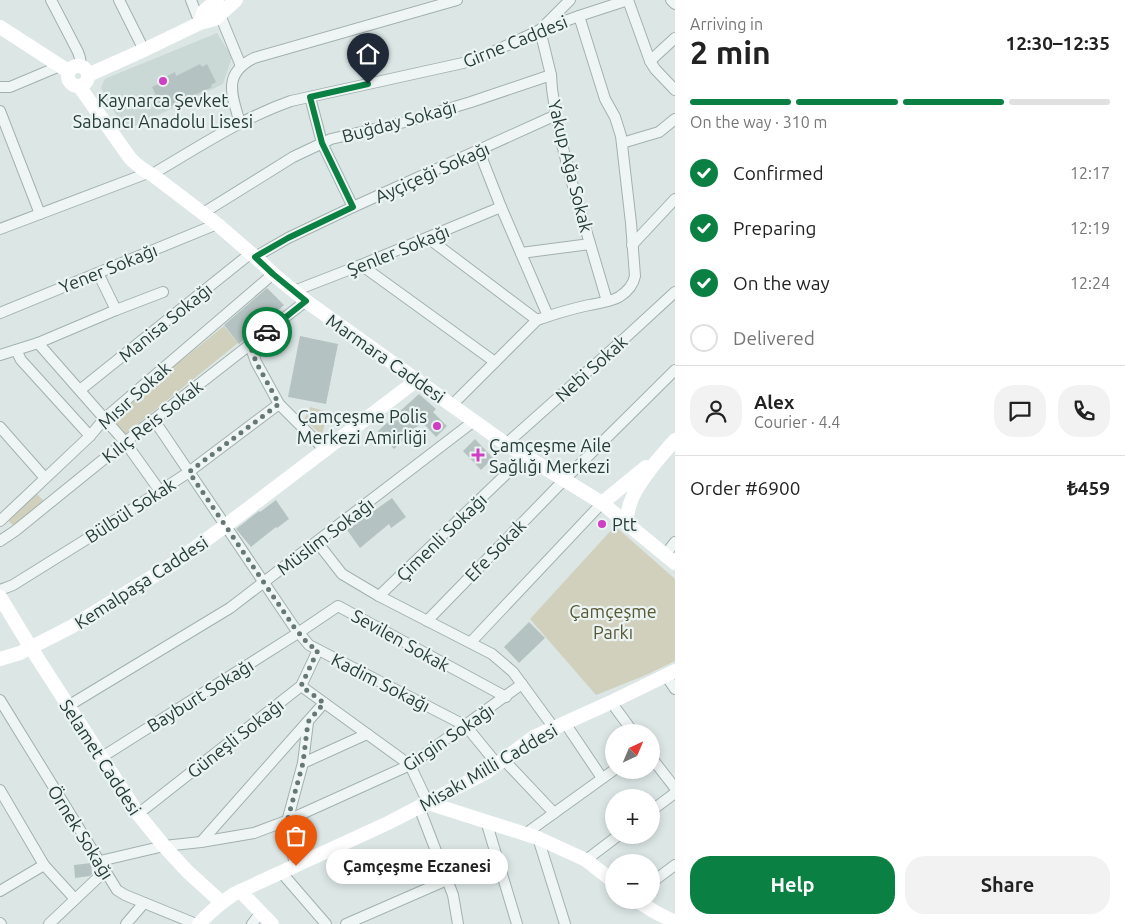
<!DOCTYPE html>
<html lang="en">
<head>
<meta charset="utf-8">
<style>
  :root { --surface:#fff; --page:#f2f2f2; --text:#222; --muted:#767676; --line:#e0e0e0; --accent:#0b8043 }
  body { margin:0; font-family:Ubuntu,sans-serif; background:var(--page); color:var(--text); height:100vh; display:flex; flex-direction:column; font-size:19px; white-space:nowrap }
  * { box-sizing:border-box; margin:0 }
  p { font-size:16px; color:var(--muted) }
  .icon { flex:none; width:28px; height:28px; fill:none; stroke:currentColor; stroke-width:2; stroke-linecap:round; stroke-linejoin:round }
  .map { position:relative; flex:1; overflow:hidden }
  .sheet { display:flex; flex-direction:column; background:var(--surface); width:450px }
  .sheet>* { flex:none }
  .needle { width:32px; rotate:44deg }
  .fabs { position:absolute; left:605px; top:724px; display:grid; gap:10px }
  .fabs a { display:grid; place-items:center; width:55px; height:55px; border-radius:50%; background:var(--surface); box-shadow:0 2px 8px #0003; font-size:25px }
  .pin { position:absolute; display:grid; place-items:center; width:42px; height:42px; color:#fff; margin:-51px -21px; border-radius:50% 50% 50% 0; rotate:-45deg; box-shadow:0 0 5px #0007 }
  .pin .icon { rotate:45deg }
  .courier { position:absolute; display:grid; place-items:center; width:50px; height:50px; margin:-25px; border:4px solid #0b8043; border-radius:50%; background:#fff; color:#222; box-shadow:0 1px 6px #0007 }
  .bubble { position:absolute; height:35px; border-radius:18px; background:var(--surface); box-shadow:0 2px 8px #0003; font-size:16px; font-weight:600; line-height:35px; text-align:center }
  .headline em { font-style:normal; font-weight:600 }
  .headline div { display:flex; flex-direction:column-reverse }
  .headline { display:flex; align-items:center; justify-content:space-between; height:85px; padding:0 15px }
  h1 { font-size:32px; font-weight:600; line-height:38px }
  .bar { display:grid; grid-template-columns:repeat(4,1fr); gap:8px 5px; align-content:center; height:60px; padding:0 15px }
  .bar i { height:6px; border-radius:4px; background:var(--line) }
  .bar .active { background:var(--accent) }
  .bar p { grid-column:span 4 }
  .line { display:flex; align-items:center; gap:12px; padding:0 15px; border-top:1px solid var(--line) }
  .line div { flex:1 }
  .round { display:grid; place-items:center; flex:none; width:52px; height:52px; border-radius:20px; background:var(--page) }
  ol { padding:0 15px; list-style:none }
  li { display:flex; align-items:center; gap:15px; height:55px }
  li p { margin-inline-start:auto }
  li .icon { padding:5px; border-radius:50%; background:var(--accent); color:#fff; stroke-width:4 }
  li:last-child { color:var(--muted) }
  li i { width:28px; height:28px; border:2px solid var(--line); border-radius:50% }
  .action { display:flex; gap:10px; margin-top:auto; padding:10px 15px }
  .action a { flex:1; height:58px; border-radius:20px; background:var(--accent); color:#fff; font-size:20px; font-weight:600; line-height:58px; text-align:center }
  .action a+a { background:var(--page); color:var(--text) }
  main { display:flex; flex:1; min-height:0 }
  .map>svg:first-child { display:block }
</style>
</head>
<body>
<main>
<div class="map">
<svg width="675" height="924" viewBox="0 0 675 924">
  <rect width="100%" height="100%" fill="#dce7e5"/>
  <polygon fill="#cad9d6" points="217,33 232,57 223,84 125,131 101,88 104,80 107,78"/>
  <g fill="#d1d0bd">
    <polygon points="224,326 238,343 124,435 111,417"/>
    <polygon points="310,407 328,412 322,435 304,420"/>
    <polygon points="36,493 44,501 18,523 13,525 9,522 11,516"/>
    <polygon points="615,526 675,579 675,661 646,675 596,695 530,619"/>
  </g>
  <g fill="#b4c3c1">
    <polygon points="200,64 202,67 207,64 216,82 211,85 212,87 163,110 152,87 169,79 167,76 175,72 176,76"/>
    <polygon points="267,288 284,305 239,344 224,325"/>
    <polygon points="300,336 338,344 326,404 288,397"/>
    <polygon points="419,394 436,409 433,412 447,426 436,437 422,422 394,449 378,431"/>
    <polygon points="475,439 493,458 481,470 463,451"/>
    <polygon points="392,498 406,517 391,528 389,524 360,548 347,530"/>
    <polygon points="276,500 289,519 277,528 276,527 251,547 236,529 259,511 260,512"/>
    <polygon points="529,622 545,638 519,663 504,647"/>
    <polygon points="91,863 92,874 90,876 75,878 74,865"/>
  </g>
  <g fill="none" stroke-linecap="round" stroke-linejoin="round">
    <defs>
      <g id="street">
        <polyline points="51,0 78,52 80,58 81,66"/>
        <polyline points="119,0 144,50"/>
        <polyline points="191,0 200,23"/>
        <polyline points="570,0 540,30 551,75 552,89 556,115 561,140 570,176 607,301"/>
        <polyline points="628,0 650,61 655,69 675,90"/>
        <polyline points="671,0 675,4"/>
        <polyline points="220,15 241,66"/>
        <polyline points="650,61 675,38"/>
        <polyline points="0,87 10,87 60,66"/>
        <polyline points="310,97 322,143 353,207"/>
        <polyline points="0,111 40,214"/>
        <path d="M240 123C232 95 222 74 254 58L457 0"/>
        <polyline points="622,143 659,132 675,119"/>
        <polyline points="479,151 501,207 548,316"/>
        <path d="M151 175C197 148 240 119 291 101L463 63 495 51 540 30 582 15 628 0"/>
        <polyline points="203,213 293,157 331,139 405,122 471,102 551,75"/>
        <polyline points="0,229 148,173"/>
        <polyline points="428,238 537,320"/>
        <polyline points="632,245 675,199"/>
        <polyline points="521,253 590,244"/>
        <polyline points="255,257 288,238 353,207 556,115"/>
        <polyline points="361,265 495,362"/>
        <polyline points="98,273 116,310"/>
        <polyline points="294,291 361,265 501,207"/>
        <polyline points="0,313 217,224"/>
        <polyline points="38,343 125,442 160,491"/>
        <polyline points="250,345 256,362 279,404 325,450"/>
        <polyline points="16,350 21,360 90,436"/>
        <polyline points="0,355 38,343 116,310 163,292"/>
        <polyline points="80,390 251,253"/>
        <path d="M452 405 537 320C554 314 571 309 589 305 599 303 610 302 619 297 627 292 633 286 635 276L631 223 621 136 615 117 605 99 579 16"/>
        <polyline points="154,420 294,627 309,645 466,726 497,764"/>
        <polyline points="0,427 45,478"/>
        <polyline points="506,444 625,338 675,292"/>
        <polyline points="0,521 90,436 105,418 273,274"/>
        <polyline points="0,541 15,531 125,442 306,301"/>
        <polyline points="317,542 342,574 379,596 492,654 513,672 554,728"/>
        <polyline points="665,555 675,542"/>
        <polyline points="0,590 13,585 82,542 186,474 279,404"/>
        <polyline points="379,596 525,456"/>
        <polyline points="427,621 564,480 675,370"/>
        <polyline points="471,642 602,503"/>
        <polyline points="666,676 675,689"/>
        <polyline points="301,686 410,765 428,803"/>
        <polyline points="0,700 117,890 125,895 196,924"/>
        <polyline points="611,702 633,732"/>
        <polyline points="68,706 230,608 474,421"/>
        <polyline points="565,723 602,778"/>
        <polyline points="102,757 298,633 338,606 506,697"/>
        <polyline points="651,757 675,788"/>
        <polyline points="503,759 554,813"/>
        <polyline points="303,763 308,722"/>
        <polyline points="0,790 44,865 75,899"/>
        <polyline points="419,807 453,895 458,924"/>
        <polyline points="651,811 675,793"/>
        <polyline points="138,814 301,686 318,650"/>
        <polyline points="486,821 517,924"/>
        <polyline points="525,834 614,770"/>
        <polyline points="538,838 565,924"/>
        <polyline points="201,842 254,833 286,821 410,765 522,684"/>
        <polyline points="586,860 619,835"/>
        <polyline points="100,861 164,846 201,842 324,703"/>
        <polyline points="296,866 285,829 303,763 367,734"/>
        <polyline points="281,872 326,924"/>
        <polyline points="651,883 675,865"/>
        <polyline points="0,891 44,865"/>
        <polyline points="0,923 1,924"/>
        <polyline points="49,924 105,871"/>
        <polyline points="126,924 144,903"/>
        <polyline points="252,924 261,912"/>
        <polyline points="346,924 447,880"/>
      </g>
    </defs>
    <use href="#street" stroke="#a2b1ae" stroke-width="12"/>
    <use href="#street" stroke="#eff5f4" stroke-width="10"/>
    <g stroke="#fff" stroke-width="14">
      <polyline points="200,23 204,11 217,0"/>
      <polyline points="0,27 68,71"/>
      <circle cx="78" cy="76" r="10"/>
      <polyline points="88,75 144,50 200,23 215,19 236,0"/>
      <path d="M79 86 130 158C137 166 145 171 154 176L217 224 262 263 273 274 306 301 506 444 602 503 675 563"/>
      <polyline points="602,503 646,467"/>
      <path d="M626 523C627 514 629 505 633 496 642 477 661 456 675 440"/>
      <polyline points="0,597 31,648 138,814 164,846 187,871 221,902"/>
      <polyline points="0,659 20,653 71,627 173,564 225,526 417,380"/>
      <polyline points="428,803 538,838 586,860 614,882"/>
      <polyline points="240,891 272,924"/>
      <polyline points="636,900 655,912 675,922"/>
      <path d="M199 924C209 912 221 903 234 894L388 823 485 773 534 737 607 704 675 671"/>
    </g>
  </g>
  <g fill="none" stroke-linecap="round" stroke-linejoin="round">
    <polyline stroke="#667876" stroke-width="5" stroke-dasharray="0 9" points="267,332 250,345 256,362 279,404 189,472 294,627 309,645 318,650 301,686 324,703 308,722 303,763 285,829 296,866"/>
    <polyline stroke="#0b8043" stroke-width="6" points="267,332 306,301 273,274 255,257 288,238 353,207 322,143 310,97 368,84"/>
  </g>
  <g fill="#ce3fc3" stroke="#ebf4f3" stroke-width="2">
    <circle cx="163" cy="81" r="5"/>
    <circle cx="437" cy="426" r="5"/>
    <path d="M475.5 447.5h5v5h5v5h-5v5h-5v-5h-5v-5h5z"/>
    <circle cx="602" cy="524" r="5"/>
  </g>
  <g text-anchor="middle" dominant-baseline="central" stroke-width="4.5" stroke-linejoin="round" paint-order="stroke">
    <g font-size="18" fill="#263d3a" stroke="#ebf4f3">
      <text transform="translate(515 41) rotate(-22)">Girne Caddesi</text>
      <text transform="translate(399 121) rotate(-15)">Buğday Sokağı</text>
      <text transform="translate(571 166) rotate(76)">Yakup Ağa Sokak</text>
      <text transform="translate(432 172) rotate(-24)">Ayçiçeği Sokağı</text>
      <text transform="translate(398 250) rotate(-22)">Şenler Sokağı</text>
      <text transform="translate(108 268) rotate(-22)">Yener Sokağı</text>
      <text transform="translate(165 322) rotate(-39)">Manisa Sokağı</text>
      <text transform="translate(386 358) rotate(35)">Marmara Caddesi</text>
      <text transform="translate(591 368) rotate(-42)">Nebi Sokak</text>
      <text transform="translate(134 395) rotate(-42)">Mısır Sokak</text>
      <text transform="translate(152 421) rotate(-38)">Kılıç Reis Sokak</text>
      <text transform="translate(130 510) rotate(-33)">Bülbül Sokak</text>
      <text transform="translate(325 536) rotate(-37)">Müslim Sokağı</text>
      <text transform="translate(441 537) rotate(-44)">Çimenli Sokağı</text>
      <text transform="translate(495 550) rotate(-46)">Efe Sokak</text>
      <text transform="translate(141 582) rotate(-33)">Kemalpaşa Caddesi</text>
      <text transform="translate(401 640) rotate(29)">Sevilen Sokak</text>
      <text transform="translate(381 682) rotate(27)">Kadim Sokağı</text>
      <text transform="translate(200 695) rotate(-32)">Bayburt Sokağı</text>
      <text transform="translate(448 737) rotate(-34)">Girgin Sokağı</text>
      <text transform="translate(235 738) rotate(-38)">Güneşli Sokağı</text>
      <text transform="translate(101 757) rotate(57)">Selamet Caddesi</text>
      <text transform="translate(488 767) rotate(-30)">Misakı Milli Caddesi</text>
      <text transform="translate(81 832) rotate(58)">Örnek Sokağı</text>
    </g>
    <g font-size="18" fill="#263d3a" stroke="#ebf4f3" text-anchor="start">
      <text x="163" y="100" text-anchor="middle">Kaynarca Şevket<tspan x="163" dy="21">Sabancı Anadolu Lisesi</tspan></text>
      <text x="427" y="416" text-anchor="end">Çamçeşme Polis<tspan x="427" dy="21">Merkezi Amirliği</tspan></text>
      <text x="489" y="445">Çamçeşme Aile<tspan x="489" dy="21">Sağlığı Merkezi</tspan></text>
      <text x="612" y="524">Ptt</text>
    </g>
    <g font-size="18" fill="#575933" stroke="#ebf4f3">
      <text x="613" y="611">Çamçeşme<tspan x="613" dy="21">Parkı</tspan></text>
    </g>
  </g>
</svg>
<div class="fabs">
<a><svg class="needle" viewBox="-14 -14 28 28"><path d="M0-13l5 13h-10z" fill="#e53935"/><path d="M0 13l5-13h-10z" fill="#767676"/></svg></a>
<a>+</a>
<a>−</a>
</div>
<div class="pin" style="left:296px;top:866px;background:#ea580c"><svg class="icon" aria-label="bag" viewBox="0 0 24 24"><path d="M5 8h14l-1 12H6zM9 8a3 3 0 0 1 6 0"/></svg></div>
<div class="pin" style="left:368px;top:84px;background:#1f2937"><svg class="icon" aria-label="home" viewBox="0 0 24 24"><path d="M3 11l9-7 9 7M6 9v11h12V9"/></svg></div>
<div class="courier" style="left:267px;top:332px"><svg class="icon" aria-label="car" viewBox="0 0 24 24"><path d="M5 17H2v-5l4-1 3-4h7l3 4 3 1v5h-3M9 17h6M6 11h13"/><circle cx="7" cy="17" r="2"/><circle cx="17" cy="17" r="2"/></svg></div>
<div class="bubble" style="left:326px;top:849px;width:182px">Çamçeşme Eczanesi</div>
</div>
<section class="sheet">
<div class="headline"><div><h1>2 min</h1><p>Arriving in</p></div><em>12:30–12:35</em></div>
<div class="bar"><i class="active"></i><i class="active"></i><i class="active"></i><i></i><p>On the way · 310 m</p></div>
<ol>
<li><svg class="icon" aria-label="check" viewBox="0 0 24 24"><path d="M5 12l5 5 9-10"/></svg>Confirmed<p>12:17</p></li>
<li><svg class="icon" aria-label="check" viewBox="0 0 24 24"><path d="M5 12l5 5 9-10"/></svg>Preparing<p>12:19</p></li>
<li><svg class="icon" aria-label="check" viewBox="0 0 24 24"><path d="M5 12l5 5 9-10"/></svg>On the way<p>12:24</p></li>
<li><i></i>Delivered</li>
</ol>
<div class="line" style="height:90px"><a class="round"><svg class="icon" aria-label="person" viewBox="0 0 24 24"><circle cx="12" cy="8" r="4"/><path d="M4 21q1-7 8-7t8 7"/></svg></a><div><b>Alex</b><p>Courier · 4.4</p></div><a class="round"><svg class="icon" aria-label="chat" viewBox="0 0 24 24"><path d="M4 5h16v11H9l-5 4z"/></svg></a><a class="round"><svg class="icon" aria-label="phone" viewBox="0 0 24 24"><path d="M5 4h4l2 5-3 2q2 4 5 5l2-3 5 2v4C11 20 4 13 5 4z"/></svg></a></div>
<div class="line" style="height:65px"><div>Order #6900</div><b>₺459</b></div>
<div class="action"><a>Help</a><a>Share</a></div>
</section>
</main>
</body>
</html>
